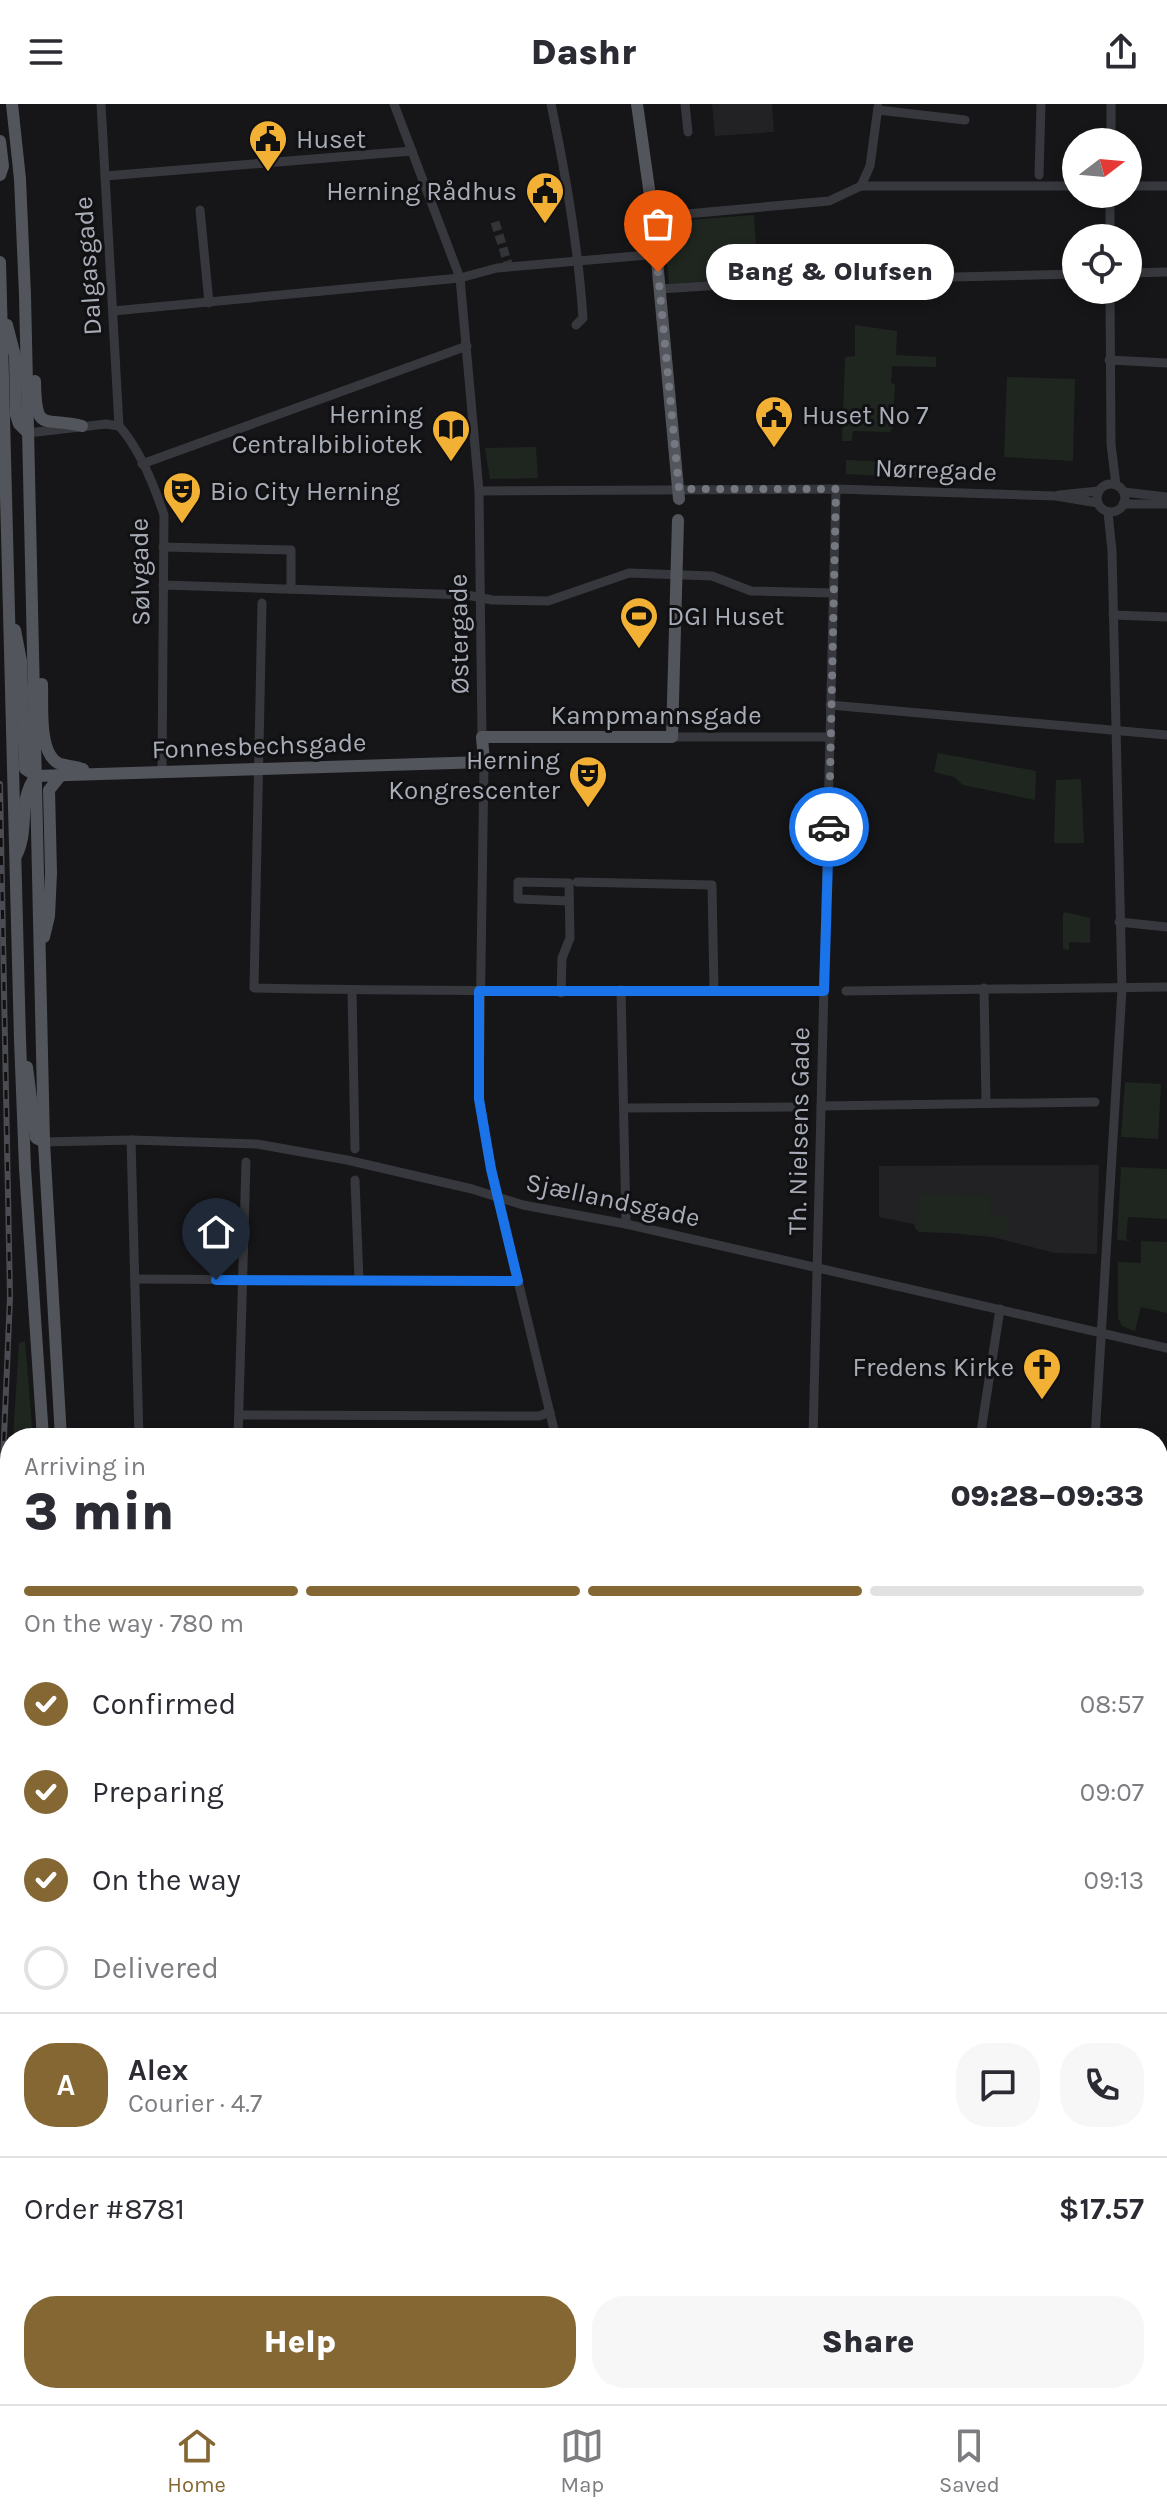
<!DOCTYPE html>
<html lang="en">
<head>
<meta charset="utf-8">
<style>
  :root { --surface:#fff; --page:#f7f7f7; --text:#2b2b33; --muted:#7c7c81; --line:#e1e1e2; --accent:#856733 }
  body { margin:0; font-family:Karla,sans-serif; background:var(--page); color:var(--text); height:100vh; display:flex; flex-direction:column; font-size:30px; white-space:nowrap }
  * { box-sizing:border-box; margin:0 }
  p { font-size:26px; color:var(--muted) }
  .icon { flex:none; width:44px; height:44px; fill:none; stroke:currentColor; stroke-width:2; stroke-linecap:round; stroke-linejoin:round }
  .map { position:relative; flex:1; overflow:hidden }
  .drawer { position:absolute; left:0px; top:1324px; width:1168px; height:976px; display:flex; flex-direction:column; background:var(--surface); border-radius:32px 32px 0 0; box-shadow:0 4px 12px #0003 }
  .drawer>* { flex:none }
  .needle { width:52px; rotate:74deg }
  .fabs { position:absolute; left:1062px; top:24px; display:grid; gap:16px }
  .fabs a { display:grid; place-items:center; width:80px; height:80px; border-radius:50%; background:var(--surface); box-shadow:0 4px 12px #0003; font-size:40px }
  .pin { position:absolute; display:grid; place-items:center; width:68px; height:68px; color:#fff; margin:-82px -34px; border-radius:50% 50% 50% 0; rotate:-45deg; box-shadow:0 0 8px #0007 }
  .pin .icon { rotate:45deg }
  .courier { position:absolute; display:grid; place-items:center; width:80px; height:80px; margin:-40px; border:6px solid #1a73e8; border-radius:50%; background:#fff; color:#222; box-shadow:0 2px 10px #0007 }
  .bubble { position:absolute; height:56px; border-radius:28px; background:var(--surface); box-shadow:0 4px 12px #0003; font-size:26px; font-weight:800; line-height:56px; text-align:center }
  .summary em { font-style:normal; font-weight:800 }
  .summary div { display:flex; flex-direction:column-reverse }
  .summary { display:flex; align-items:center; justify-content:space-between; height:136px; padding:0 24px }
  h1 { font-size:52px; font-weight:800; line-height:60px }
  .bar { display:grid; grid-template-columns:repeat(4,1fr); gap:12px 8px; align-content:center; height:96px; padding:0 24px }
  .bar i { height:10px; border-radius:6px; background:var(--line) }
  .bar .current { background:var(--accent) }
  .bar p { grid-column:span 4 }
  .line { display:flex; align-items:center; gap:20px; padding:0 24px; border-top:2px solid var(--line) }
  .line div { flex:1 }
  .round { display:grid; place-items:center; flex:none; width:84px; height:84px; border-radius:32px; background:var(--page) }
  ol { padding:0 24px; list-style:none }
  li { display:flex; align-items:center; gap:24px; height:88px }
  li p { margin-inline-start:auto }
  li .icon { padding:8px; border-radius:50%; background:var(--accent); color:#fff; stroke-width:4 }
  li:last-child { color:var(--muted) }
  li i { width:44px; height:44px; border:4px solid var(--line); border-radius:50% }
  .action { display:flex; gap:16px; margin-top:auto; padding:16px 24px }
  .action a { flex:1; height:92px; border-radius:32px; background:var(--accent); color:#fff; font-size:32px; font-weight:800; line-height:92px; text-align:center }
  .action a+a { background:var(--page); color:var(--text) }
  header { display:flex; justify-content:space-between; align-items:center; height:104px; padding:0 24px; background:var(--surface); font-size:36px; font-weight:800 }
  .tab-bar { display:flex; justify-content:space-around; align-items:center; height:112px; border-top:2px solid var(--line); background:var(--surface); font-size:22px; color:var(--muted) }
  .tab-bar a { display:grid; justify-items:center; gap:4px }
  .tab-bar .current { color:var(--accent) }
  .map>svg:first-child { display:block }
</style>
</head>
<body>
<header><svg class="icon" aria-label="menu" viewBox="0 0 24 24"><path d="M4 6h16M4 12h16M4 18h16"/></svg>Dashr<svg class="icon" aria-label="share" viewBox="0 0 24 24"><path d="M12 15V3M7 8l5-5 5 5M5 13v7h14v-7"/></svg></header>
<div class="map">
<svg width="1167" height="2300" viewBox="0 0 1167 2300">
  <rect width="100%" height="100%" fill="#161618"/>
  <g fill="#222225">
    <polygon points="712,0 772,0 774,28 715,32"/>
    <polygon points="1099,1061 1097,1150 1054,1149 993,1133 916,1126 914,1120 879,1113 879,1062"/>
    <polygon points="820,2290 1085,2290 1087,2300 822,2300"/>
  </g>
  <g fill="#1e261f">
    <polygon points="754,111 758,173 669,180 663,118"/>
    <polygon points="855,221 897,227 896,251 936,253 936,263 892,262 891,279 895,280 893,323 890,328 853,327 852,337 842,337 845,253 855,252"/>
    <polygon points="1007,273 1075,275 1073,357 1004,353"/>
    <polygon points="536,343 538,374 490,375 485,344"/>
    <polygon points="846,356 922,359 921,374 846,370"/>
    <polygon points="938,649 1036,667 1035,696 963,681 954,673 934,668"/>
    <polygon points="1081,675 1084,739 1054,739 1056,676"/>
    <polygon points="1065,808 1090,814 1090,839 1069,838 1069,846 1063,845 1063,810"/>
    <polygon points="1125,978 1161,980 1158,1035 1121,1033"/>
    <polygon points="1121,1063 1167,1065 1167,1115 1128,1113 1126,1135 1131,1137 1117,1136"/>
    <polygon points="919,1090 991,1092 990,1113 1009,1113 1010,1131 918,1128"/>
    <polygon points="1141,1137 1167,1138 1167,1209 1141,1203 1135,1227 1122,1222 1118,1214 1118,1158 1141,1159"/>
    <polygon points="25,1237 33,1334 13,1334 19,1239"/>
    <polygon points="1158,1557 1167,1558 1167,1649 1162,1649 1159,1703"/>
    <polygon points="1167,1866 1167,1974 1158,1974 1158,1867"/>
    <polygon points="1167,2013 1167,2135 1158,2097 1158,2014"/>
    <polygon points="0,2073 10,2136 10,2198 0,2254"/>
    <polygon points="1167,2205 1167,2300 1105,2300 1102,2290 1158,2290 1158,2209"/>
  </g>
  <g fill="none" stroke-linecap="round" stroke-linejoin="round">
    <polyline stroke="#333438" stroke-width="9" stroke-dasharray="9 4.5" stroke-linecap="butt" points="495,118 509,163"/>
    <g stroke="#37383d" stroke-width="9">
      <polyline points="101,0 119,322"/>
      <polyline points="394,0 460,174 479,387 482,633"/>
      <path d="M551 0C566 71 578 141 583 214L576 221"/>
      <polyline points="685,0 688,28"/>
      <polyline points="878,6 965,16"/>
      <polyline points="1111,38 1111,0"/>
      <polyline points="1039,71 1041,0"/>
      <polyline points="105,72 412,47"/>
      <polyline points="861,82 870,62 878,3"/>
      <polyline points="1128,82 1167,82"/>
      <polyline points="200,106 209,199"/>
      <polyline points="653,113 829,97 861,82 1076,82"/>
      <polyline points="1110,134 1110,90"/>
      <polyline points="1128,169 1167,168"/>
      <polyline points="660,185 784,177 1076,170"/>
      <polyline points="1110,186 1111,340 1116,381"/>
      <polyline points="113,207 460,174 497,164 648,151"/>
      <polyline points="1109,256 1167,259"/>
      <path d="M28 329 106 320 119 322C140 345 154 381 164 411L162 667"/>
      <polyline points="142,360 467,242"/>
      <circle cx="1111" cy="394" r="14"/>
      <polyline points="479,387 836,385 1056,392 1098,399"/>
      <polyline points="1124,388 1167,393"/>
      <polyline points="1059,391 1099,387"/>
      <polyline points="1123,400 1167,400"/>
      <polyline points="163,443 291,446 291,485"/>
      <polyline points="163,481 467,491 492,496 548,497 629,469 712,472 751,487 833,489"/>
      <path d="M262 499 254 884C444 888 634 887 824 887"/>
      <polyline points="1113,511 1167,513"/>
      <polyline points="830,601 1167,631"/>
      <polyline points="672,633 831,633"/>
      <polyline points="484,658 479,995 491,1065 556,1334"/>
      <polyline points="577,778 712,781 714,887"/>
      <polyline points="1119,818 1167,823"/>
      <polyline points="984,884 986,999"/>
      <polyline points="352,886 355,1045"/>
      <polyline points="621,886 626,1120"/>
      <polyline points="846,887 1167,883"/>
      <polyline points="561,889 562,854 570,834 569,779 518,778 518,795 569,797"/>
      <polyline points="821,1002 1095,998"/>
      <polyline points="624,1004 794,1003"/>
      <polyline points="131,1036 139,1334"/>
      <polyline points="44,1038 131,1036 257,1040 347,1056 472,1085 523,1101 626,1120 1167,1244"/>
      <polyline points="355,1076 359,1176"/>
      <polyline points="135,1175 518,1177"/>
      <polyline points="239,1311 539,1312 550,1308"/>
      <polyline points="238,1334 246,1058"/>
      <polyline points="813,1334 836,385"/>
      <polyline points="980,1334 1000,1205"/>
      <polyline points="1095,1334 1122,885 1112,447 1108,408"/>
      <polyline points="0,1731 10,1731"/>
      <polyline points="1158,1861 1167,1861"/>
      <polyline points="130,2290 130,2300"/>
      <polyline points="302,2290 325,2290"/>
      <polyline points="626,2290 628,2300"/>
      <polyline points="1094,2290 1097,2300"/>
      <polyline points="801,2300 813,2290"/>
      <polyline points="837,2300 878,2290"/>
    </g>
    <g stroke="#53555c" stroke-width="12">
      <polyline points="12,0 20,75 25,191 44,1038 61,1334"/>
      <polyline points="637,0 653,113 679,395"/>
      <polyline points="0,37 3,62 0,71"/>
      <polyline points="0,158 20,936 25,1064 43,1334"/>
      <polyline points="7,221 15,252 16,311 19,320 28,329"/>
      <path d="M35 277C36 331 43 312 82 322"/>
      <polyline points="15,526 21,557 25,665 36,672"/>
      <path d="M42 580C43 600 38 648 58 659 65 662 75 662 83 665"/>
      <polyline points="36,672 484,658 482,633 672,633 678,416"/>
      <path d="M16 752C30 726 17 696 36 672"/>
      <polyline points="44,833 49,812 51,769 49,686 62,670"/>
      <polyline points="27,963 36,1034 44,1038"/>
      <polyline points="781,2290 783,2300"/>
      <polyline points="799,2290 801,2300"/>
    </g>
    <g stroke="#63666e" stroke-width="14">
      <polyline points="9,2300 10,2290"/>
      <polyline points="26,2300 27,2290"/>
    </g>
    <defs>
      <g id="rail">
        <polyline points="0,680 10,1193 0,1426"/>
        <polyline points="0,2022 10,2094"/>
      </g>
    </defs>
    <use href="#rail" stroke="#4a4c52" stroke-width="6"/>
    <use href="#rail" stroke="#111113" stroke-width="3" stroke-dasharray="9" stroke-linecap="butt"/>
  </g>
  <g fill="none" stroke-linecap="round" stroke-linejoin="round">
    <polyline stroke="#757880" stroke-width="8" stroke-dasharray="0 14.4" points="658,168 679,385 836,385 829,723"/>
    <polyline stroke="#1a73e8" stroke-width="10" points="216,1176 518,1177 491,1065 479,995 479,887 824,887 829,723"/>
  </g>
  <defs>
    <symbol id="civic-pin" viewBox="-11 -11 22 30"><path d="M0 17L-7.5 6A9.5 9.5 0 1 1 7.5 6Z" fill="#f2b134" stroke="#111113"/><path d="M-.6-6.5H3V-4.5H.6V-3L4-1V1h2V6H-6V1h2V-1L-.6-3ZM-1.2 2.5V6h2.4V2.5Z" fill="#111"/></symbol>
    <symbol id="library-pin" viewBox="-11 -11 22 30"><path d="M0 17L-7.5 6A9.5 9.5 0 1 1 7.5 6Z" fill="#f2b134" stroke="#111113"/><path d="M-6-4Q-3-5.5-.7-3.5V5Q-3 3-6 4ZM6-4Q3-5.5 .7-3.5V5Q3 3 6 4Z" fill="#111"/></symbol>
    <symbol id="theatre-pin" viewBox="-11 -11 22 30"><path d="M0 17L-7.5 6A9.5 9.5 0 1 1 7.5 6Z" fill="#f2b134" stroke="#111113"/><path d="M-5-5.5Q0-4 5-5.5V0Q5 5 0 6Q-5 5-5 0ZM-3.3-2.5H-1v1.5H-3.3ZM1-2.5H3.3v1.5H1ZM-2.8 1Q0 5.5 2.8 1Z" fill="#111"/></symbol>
    <symbol id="stadium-pin" viewBox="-11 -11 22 30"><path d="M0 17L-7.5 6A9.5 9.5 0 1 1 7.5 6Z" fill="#f2b134" stroke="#111113"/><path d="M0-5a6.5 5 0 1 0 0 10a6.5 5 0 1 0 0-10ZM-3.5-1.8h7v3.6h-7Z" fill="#111"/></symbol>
    <symbol id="church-pin" viewBox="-11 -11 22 30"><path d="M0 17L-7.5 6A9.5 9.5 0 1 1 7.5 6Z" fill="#f2b134" stroke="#111113"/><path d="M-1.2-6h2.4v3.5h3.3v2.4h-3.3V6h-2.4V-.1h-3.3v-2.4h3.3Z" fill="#111"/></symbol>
  </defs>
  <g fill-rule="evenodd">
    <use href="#civic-pin" x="246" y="13" width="44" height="60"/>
    <use href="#civic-pin" x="523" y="65" width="44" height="60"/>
    <use href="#civic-pin" x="752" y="289" width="44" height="60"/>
    <use href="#library-pin" x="429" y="303" width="44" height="60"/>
    <use href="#theatre-pin" x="160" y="365" width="44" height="60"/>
    <use href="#stadium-pin" x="617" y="490" width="44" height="60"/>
    <use href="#theatre-pin" x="566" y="649" width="44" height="60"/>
    <use href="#church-pin" x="1020" y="1241" width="44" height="60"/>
  </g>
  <g text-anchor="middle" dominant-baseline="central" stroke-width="6" stroke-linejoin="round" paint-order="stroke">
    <g font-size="26" fill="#a8adb8" stroke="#111113" text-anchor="start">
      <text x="296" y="35">Huset</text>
      <text x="517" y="87" text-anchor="end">Herning Rådhus</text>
      <text x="423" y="310" text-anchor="end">Herning<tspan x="423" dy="30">Centralbibliotek</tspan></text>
      <text x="802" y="311">Huset No 7</text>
      <text x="210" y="387">Bio City Herning</text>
      <text x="667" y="512">DGI Huset</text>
      <text x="560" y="656" text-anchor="end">Herning<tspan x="560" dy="30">Kongrescenter</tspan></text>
      <text x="1014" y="1263" text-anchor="end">Fredens Kirke</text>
    </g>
    <g font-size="26" fill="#a8adb8" stroke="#111113">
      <text transform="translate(88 162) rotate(-94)">Dalgasgade</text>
      <text transform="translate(936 366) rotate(2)">Nørregade</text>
      <text transform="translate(140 468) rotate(-91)">Sølvgade</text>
      <text transform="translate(459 530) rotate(-91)">Østergade</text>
      <text x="656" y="611">Kampmannsgade</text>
      <text transform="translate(259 642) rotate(-2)">Fonnesbechsgade</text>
      <text transform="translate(799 1027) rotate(-89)">Th. Nielsens Gade</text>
      <text transform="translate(613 1096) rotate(12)">Sjællandsgade</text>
    </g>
  </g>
</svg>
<div class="fabs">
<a><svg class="needle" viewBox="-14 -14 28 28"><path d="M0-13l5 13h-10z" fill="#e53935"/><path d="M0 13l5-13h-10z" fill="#7c7c81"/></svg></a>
<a><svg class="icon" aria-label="locate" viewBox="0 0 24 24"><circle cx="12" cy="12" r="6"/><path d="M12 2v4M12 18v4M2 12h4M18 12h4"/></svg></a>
</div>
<div class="pin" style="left:658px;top:168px;background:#ea580c"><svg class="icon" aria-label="bag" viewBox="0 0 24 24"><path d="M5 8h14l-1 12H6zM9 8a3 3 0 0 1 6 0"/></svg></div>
<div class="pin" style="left:216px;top:1176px;background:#1f2937"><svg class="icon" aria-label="home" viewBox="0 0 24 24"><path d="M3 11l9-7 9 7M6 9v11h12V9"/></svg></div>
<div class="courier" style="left:829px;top:723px"><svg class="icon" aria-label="car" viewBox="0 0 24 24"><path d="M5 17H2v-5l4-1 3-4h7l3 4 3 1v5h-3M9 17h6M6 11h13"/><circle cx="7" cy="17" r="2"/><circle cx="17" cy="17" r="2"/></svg></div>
<div class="bubble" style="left:706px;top:140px;width:248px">Bang &amp; Olufsen</div>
<section class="drawer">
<div class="summary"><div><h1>3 min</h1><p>Arriving in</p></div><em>09:28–09:33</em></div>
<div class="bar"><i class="current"></i><i class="current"></i><i class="current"></i><i></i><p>On the way · 780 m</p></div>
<ol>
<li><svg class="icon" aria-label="check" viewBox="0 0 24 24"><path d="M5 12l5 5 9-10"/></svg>Confirmed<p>08:57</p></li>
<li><svg class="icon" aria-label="check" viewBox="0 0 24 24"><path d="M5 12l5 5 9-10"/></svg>Preparing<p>09:07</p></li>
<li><svg class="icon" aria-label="check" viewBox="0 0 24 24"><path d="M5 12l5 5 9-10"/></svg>On the way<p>09:13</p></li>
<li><i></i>Delivered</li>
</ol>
<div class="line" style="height:144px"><b class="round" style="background:var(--accent);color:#fff">A</b><div><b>Alex</b><p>Courier · 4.7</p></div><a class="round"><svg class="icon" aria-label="chat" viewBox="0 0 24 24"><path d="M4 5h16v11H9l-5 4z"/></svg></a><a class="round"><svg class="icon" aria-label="phone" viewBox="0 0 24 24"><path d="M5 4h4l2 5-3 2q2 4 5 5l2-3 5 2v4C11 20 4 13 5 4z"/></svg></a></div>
<div class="line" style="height:104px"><div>Order #8781</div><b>$17.57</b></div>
<div class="action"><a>Help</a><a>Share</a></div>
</section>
</div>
<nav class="tab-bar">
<a class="current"><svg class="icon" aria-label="home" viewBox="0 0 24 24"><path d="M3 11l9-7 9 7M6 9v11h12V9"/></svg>Home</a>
<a><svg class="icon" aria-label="map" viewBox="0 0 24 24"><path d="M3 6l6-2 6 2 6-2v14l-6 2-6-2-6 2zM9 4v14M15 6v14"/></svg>Map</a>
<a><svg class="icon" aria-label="saved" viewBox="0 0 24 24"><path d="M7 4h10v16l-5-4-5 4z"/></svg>Saved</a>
</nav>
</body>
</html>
